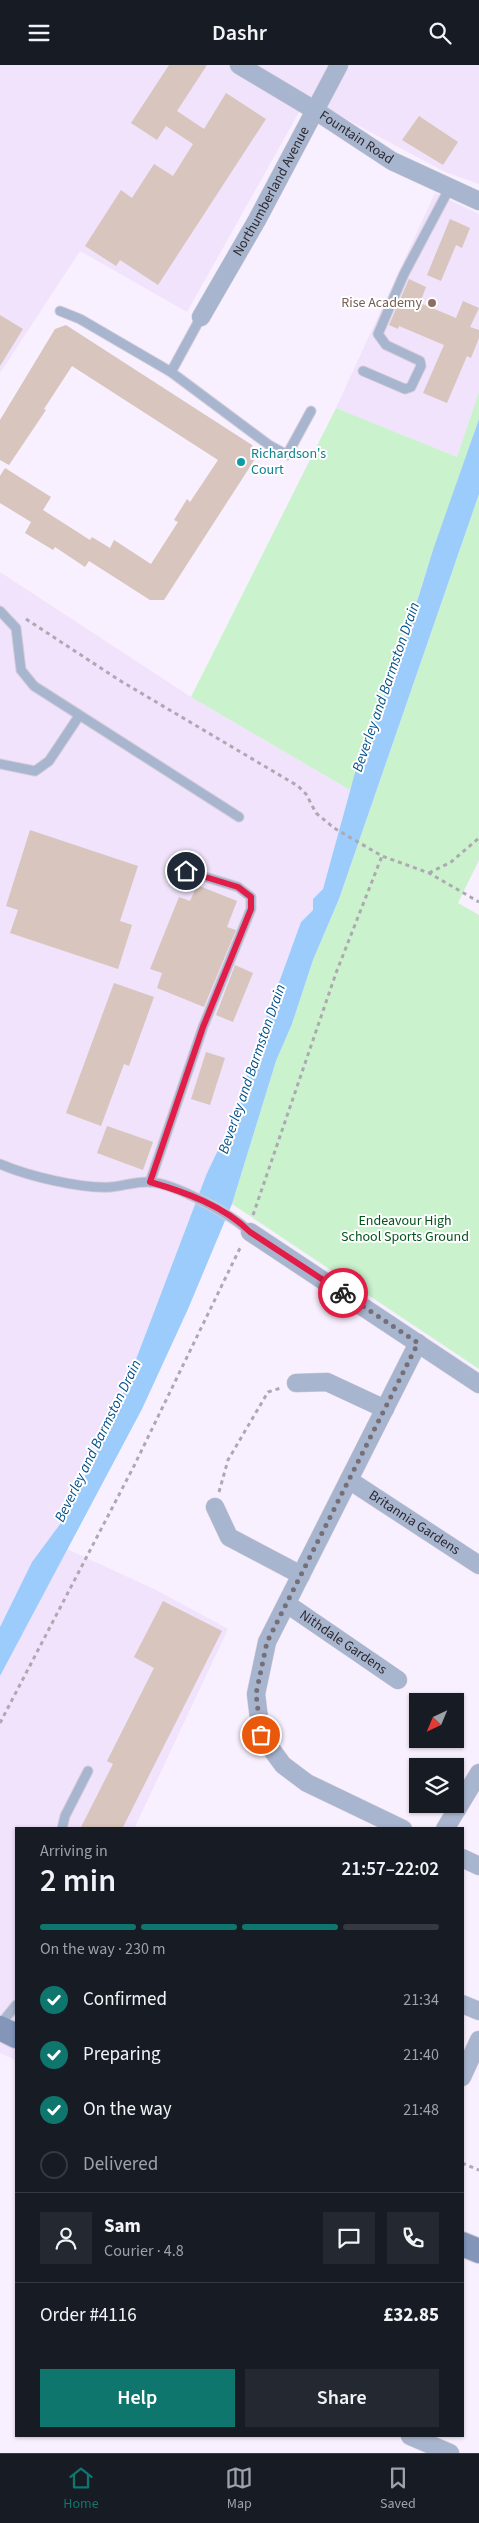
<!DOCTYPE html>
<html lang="en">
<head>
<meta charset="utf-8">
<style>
  :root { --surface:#171b24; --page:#242831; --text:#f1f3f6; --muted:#9ea1a6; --line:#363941; --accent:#0f766e }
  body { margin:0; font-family:"Source Sans 3",sans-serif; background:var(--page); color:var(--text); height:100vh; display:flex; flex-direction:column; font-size:19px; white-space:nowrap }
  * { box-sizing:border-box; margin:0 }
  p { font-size:16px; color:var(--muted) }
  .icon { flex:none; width:28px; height:28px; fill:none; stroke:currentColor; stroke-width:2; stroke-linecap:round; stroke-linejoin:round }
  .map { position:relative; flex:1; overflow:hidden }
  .sheet { position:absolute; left:15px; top:1762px; width:449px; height:610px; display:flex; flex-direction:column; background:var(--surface); border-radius:0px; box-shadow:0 1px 4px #0004 }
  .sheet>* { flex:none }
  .needle { width:32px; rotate:224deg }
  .buttons { position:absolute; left:409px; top:1628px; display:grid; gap:10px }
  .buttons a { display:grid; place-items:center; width:55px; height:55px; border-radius:0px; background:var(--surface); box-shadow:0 1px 4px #0004; font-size:25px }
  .pin { position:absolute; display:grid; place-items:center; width:42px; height:42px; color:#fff; margin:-21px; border:2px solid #fff; border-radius:50%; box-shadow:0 1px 5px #0007 }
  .courier { position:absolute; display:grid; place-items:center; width:50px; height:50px; margin:-25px; border:4px solid #e11d48; border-radius:50%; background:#fff; color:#222; box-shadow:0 1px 6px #0007 }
  .summary em { font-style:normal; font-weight:600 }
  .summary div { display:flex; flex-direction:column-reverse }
  .summary { display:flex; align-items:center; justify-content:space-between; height:85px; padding:0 25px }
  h1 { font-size:32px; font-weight:600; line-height:38px }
  .bar { display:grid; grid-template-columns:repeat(4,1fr); gap:8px 5px; align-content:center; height:60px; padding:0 25px }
  .bar i { height:6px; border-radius:4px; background:var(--line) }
  .bar .on { background:var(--accent) }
  .bar p { grid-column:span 4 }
  .line { display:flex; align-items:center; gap:12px; padding:0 25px; border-top:1px solid var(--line) }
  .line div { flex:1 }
  .round { display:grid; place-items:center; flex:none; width:52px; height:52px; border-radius:0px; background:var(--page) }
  ol { padding:0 25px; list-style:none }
  li { display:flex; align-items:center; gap:15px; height:55px }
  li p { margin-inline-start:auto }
  li .icon { padding:5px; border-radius:50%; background:var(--accent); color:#fff; stroke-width:4 }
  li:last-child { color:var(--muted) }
  li i { width:28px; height:28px; border:2px solid var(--line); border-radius:50% }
  .action { display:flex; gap:10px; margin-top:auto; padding:10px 25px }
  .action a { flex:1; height:58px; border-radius:0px; background:var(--accent); color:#fff; font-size:20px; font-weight:600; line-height:58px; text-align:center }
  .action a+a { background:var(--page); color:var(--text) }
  header { display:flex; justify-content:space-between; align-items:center; height:65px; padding:0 25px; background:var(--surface); font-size:22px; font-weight:600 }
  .tab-bar { display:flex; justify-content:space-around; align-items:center; height:70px; border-top:1px solid var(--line); background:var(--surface); font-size:14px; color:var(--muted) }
  .tab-bar a { display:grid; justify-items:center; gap:2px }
  .tab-bar .on { color:var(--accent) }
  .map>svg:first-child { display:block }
</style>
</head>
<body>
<header><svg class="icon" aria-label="menu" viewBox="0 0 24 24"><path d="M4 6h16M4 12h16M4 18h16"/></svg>Dashr<svg class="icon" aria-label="search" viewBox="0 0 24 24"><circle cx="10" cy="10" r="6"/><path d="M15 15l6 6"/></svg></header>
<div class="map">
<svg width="479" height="2388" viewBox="0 0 479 2388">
  <rect width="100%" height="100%" fill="#f8f0fe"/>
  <g fill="#f0e3fb">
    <polygon points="0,0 479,0 479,119 445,107 307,33 187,247 80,186 0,308"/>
    <polygon points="435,128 479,149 479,327 457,392 336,343"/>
    <polygon points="0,507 191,632 350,725 323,825 313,834 313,845 301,857 254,986 234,1052 207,1108 114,1352 95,1389 69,1447 32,1497 0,1562"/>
    <polygon points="67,1484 156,1525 228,1564 134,1764 16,1764 16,1995 0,1988 0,1611"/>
  </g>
  <g fill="#caf2cd">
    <polygon points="479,327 479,354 423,516 402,584 350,725 191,632 336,343 457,392"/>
    <polygon points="479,429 479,795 458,838 479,850 479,1304 232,1139 276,996 292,959 313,895 339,834"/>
  </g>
  <polygon fill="#9cccfc" points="479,354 479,429 339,834 313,895 292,959 276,996 232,1139 188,1244 142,1344 0,1611 0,1562 32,1497 69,1447 95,1389 114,1352 207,1108 234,1052 254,986 301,857 313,845 313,834 323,824 356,704 402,584 434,482"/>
  <g fill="#d8c5bd">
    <polygon points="169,0 207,0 177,46 204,64 226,28 266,54 158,220 120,195 116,201 85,181 121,125 132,133 154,99 173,111 193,79 166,61 157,75 131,58"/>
    <polygon points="419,51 458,77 443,100 402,75"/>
    <polygon points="450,154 470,163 462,183 456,180 441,216 427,210"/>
    <polygon points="409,214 426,222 420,238 456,253 463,236 479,243 470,262 479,265 479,273 471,293 467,291 447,338 423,328 444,280 399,261 398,264 389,260"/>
    <polygon points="0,250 23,264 0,301"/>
    <polygon points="66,260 252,380 255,394 164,535 150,535 89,496 85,502 55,482 53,485 25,468 31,457 0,438 0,411 5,403 51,432 43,445 90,475 92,472 110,483 114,475 151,499 178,457 174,455 187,434 190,437 218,395 72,301 44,344 46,345 9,400 0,395 0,355 55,264"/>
    <polygon points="30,765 138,801 120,856 132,860 118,904 10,868 18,845 6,841"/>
    <polygon points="197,820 237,836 227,862 236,865 204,942 157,923 162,908 150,904 179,832 190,836"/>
    <polygon points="235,900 253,908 233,957 216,950"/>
    <polygon points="114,918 154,932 129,1001 124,999 101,1061 66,1048"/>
    <polygon points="206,987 225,993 210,1040 191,1034"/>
    <polygon points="107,1061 153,1077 143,1105 97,1088"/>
    <polygon points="163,1536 222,1566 122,1764 80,1764 113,1699 107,1696 154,1603 134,1592"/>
  </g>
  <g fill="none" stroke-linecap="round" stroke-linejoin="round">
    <defs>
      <g id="lane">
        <polyline points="60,246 80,254 171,307 269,380 287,390 311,346"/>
        <polyline points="363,306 405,324 411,322 421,301 420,296 386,280 378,269 404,209 449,124"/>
        <polyline points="171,307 201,252"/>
        <polyline points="0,546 16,563 21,605 34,621 239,752"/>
        <polyline points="0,699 35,706 49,696 79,651"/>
        <path d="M0 1099C28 1111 81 1124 111 1122 124 1121 137 1116 149 1117 175 1118 232 1150 250 1167"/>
        <polyline points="150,1117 203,962 251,844 251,832 238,822 186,806"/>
        <polyline points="62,1764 65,1751 88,1706"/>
        <polyline points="0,1960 16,1940"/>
      </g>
      <g id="street">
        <path id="s1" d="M239 0 316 46 392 96 479 136"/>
        <path id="s2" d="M201 252 257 155 339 0"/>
        <polyline points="250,1167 479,1319"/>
        <polyline points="296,1318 327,1317 385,1344"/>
        <path id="s3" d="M349 1415 479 1500"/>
        <polyline points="215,1442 229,1472 301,1510"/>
        <path id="s4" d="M287 1539 398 1615"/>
        <polyline points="403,1764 307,1718 283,1700 261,1670 256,1629 267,1577 418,1278"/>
        <polyline points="445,1764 479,1708"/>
        <polyline points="462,1793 479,1801"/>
        <polyline points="462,1939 479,1946"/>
        <polyline points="462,2012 479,1975"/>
        <polyline points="410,2371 450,2388"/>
      </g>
      <g id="secondary">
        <polyline points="0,1963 16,1971"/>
        <polyline points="462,2179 479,2186"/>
      </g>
    </defs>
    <use href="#lane" stroke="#d4ccd9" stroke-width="11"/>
    <use href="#street" stroke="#d4ccd9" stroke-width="19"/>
    <use href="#secondary" stroke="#d4ccd9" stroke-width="26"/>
    <g stroke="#aea8b3" stroke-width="3" stroke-dasharray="4 4" stroke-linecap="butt">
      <polyline points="26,554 119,615 298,721 306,729 316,748 334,763 382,791 429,808 479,837"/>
      <polyline points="429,808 451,797 479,773"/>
      <polyline points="253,1150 336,908 382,791"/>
      <polyline points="219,1427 228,1395 268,1327 281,1323"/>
      <polyline points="0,1658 134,1401 241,1181"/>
      <polyline points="462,2098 479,2105"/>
    </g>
    <use href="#lane" stroke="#a8b5ce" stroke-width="9"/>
    <use href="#street" stroke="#a8b5ce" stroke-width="18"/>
    <use href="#secondary" stroke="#8396ba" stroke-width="24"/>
  </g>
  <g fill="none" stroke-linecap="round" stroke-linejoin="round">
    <polyline stroke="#756f78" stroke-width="5" stroke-dasharray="0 9" points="261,1670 256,1629 267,1577 418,1278 343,1228"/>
    <path stroke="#e11d48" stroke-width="6" d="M186 806 238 822 251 832V844L203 962 150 1117C185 1127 224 1141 250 1167L343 1228"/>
  </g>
  <circle fill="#8d6e63" stroke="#fff" stroke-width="2" cx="432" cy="238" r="5"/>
  <circle fill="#0f9aa8" stroke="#fff" stroke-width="2" cx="241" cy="397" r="5"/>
  <g text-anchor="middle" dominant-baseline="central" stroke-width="4" stroke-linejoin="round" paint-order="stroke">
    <g font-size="14" fill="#2e2a30" stroke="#fff">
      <text stroke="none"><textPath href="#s1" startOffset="138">Fountain Road</textPath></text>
      <text stroke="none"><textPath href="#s2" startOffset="144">Northumberland Avenue</textPath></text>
      <text stroke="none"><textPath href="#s3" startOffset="78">Britannia Gardens</textPath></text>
      <text stroke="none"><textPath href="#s4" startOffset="68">Nithdale Gardens</textPath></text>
    </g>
    <g font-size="14" fill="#785e54" stroke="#fff" text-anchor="end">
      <text x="422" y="238">Rise Academy</text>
    </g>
    <g font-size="14" fill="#0d838f" stroke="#fff" text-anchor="start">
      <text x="251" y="389">Richardson's<tspan x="251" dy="16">Court</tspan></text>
    </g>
    <g font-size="14" fill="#03541b" stroke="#fff">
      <text x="405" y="1156">Endeavour High<tspan x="405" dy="16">School Sports Ground</tspan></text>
    </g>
    <g font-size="15" font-style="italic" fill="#025189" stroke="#fff">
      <text transform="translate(386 622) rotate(-71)">Beverley and Barmston Drain</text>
      <text transform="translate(252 1004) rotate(-71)">Beverley and Barmston Drain</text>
      <text transform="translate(98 1376) rotate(-64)">Beverley and Barmston Drain</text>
    </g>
  </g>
</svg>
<div class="buttons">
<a><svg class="needle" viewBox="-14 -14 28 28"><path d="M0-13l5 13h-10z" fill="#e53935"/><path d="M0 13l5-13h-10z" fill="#9ea1a6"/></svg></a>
<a><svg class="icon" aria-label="layers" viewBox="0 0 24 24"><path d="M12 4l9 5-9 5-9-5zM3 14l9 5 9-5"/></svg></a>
</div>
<div class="pin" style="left:261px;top:1670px;background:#ea580c"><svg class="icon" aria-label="bag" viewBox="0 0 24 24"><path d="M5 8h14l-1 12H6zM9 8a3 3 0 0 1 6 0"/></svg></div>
<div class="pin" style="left:186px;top:806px;background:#1f2937"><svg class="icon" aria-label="home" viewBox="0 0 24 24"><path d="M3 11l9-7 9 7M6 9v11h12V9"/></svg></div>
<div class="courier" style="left:343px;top:1228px"><svg class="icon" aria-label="bike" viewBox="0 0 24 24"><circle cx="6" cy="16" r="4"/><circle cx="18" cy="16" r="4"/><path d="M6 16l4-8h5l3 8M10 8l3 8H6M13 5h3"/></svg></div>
<section class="sheet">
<div class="summary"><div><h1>2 min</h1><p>Arriving in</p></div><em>21:57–22:02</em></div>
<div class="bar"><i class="on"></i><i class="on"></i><i class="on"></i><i></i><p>On the way · 230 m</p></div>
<ol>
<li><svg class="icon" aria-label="check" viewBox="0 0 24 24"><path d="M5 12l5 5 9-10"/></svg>Confirmed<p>21:34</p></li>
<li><svg class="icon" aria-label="check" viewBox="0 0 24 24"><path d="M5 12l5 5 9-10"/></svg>Preparing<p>21:40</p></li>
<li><svg class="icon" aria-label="check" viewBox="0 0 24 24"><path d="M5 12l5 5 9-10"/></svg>On the way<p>21:48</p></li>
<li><i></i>Delivered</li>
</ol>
<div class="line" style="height:90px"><a class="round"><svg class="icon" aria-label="person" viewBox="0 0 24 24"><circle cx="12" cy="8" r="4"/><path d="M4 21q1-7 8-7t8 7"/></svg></a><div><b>Sam</b><p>Courier · 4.8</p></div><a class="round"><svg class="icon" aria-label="chat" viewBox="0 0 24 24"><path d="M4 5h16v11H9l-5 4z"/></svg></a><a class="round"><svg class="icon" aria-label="phone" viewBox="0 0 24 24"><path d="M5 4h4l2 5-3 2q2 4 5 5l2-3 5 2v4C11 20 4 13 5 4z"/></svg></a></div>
<div class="line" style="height:65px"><div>Order #4116</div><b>£32.85</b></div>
<div class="action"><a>Help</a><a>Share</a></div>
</section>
</div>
<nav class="tab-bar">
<a class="on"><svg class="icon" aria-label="home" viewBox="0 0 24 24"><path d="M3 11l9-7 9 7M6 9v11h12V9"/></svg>Home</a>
<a><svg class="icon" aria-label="map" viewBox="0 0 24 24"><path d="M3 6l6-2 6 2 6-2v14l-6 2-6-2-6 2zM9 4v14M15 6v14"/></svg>Map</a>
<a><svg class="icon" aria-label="saved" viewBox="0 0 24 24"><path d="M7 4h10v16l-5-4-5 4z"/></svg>Saved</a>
</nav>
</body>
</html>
